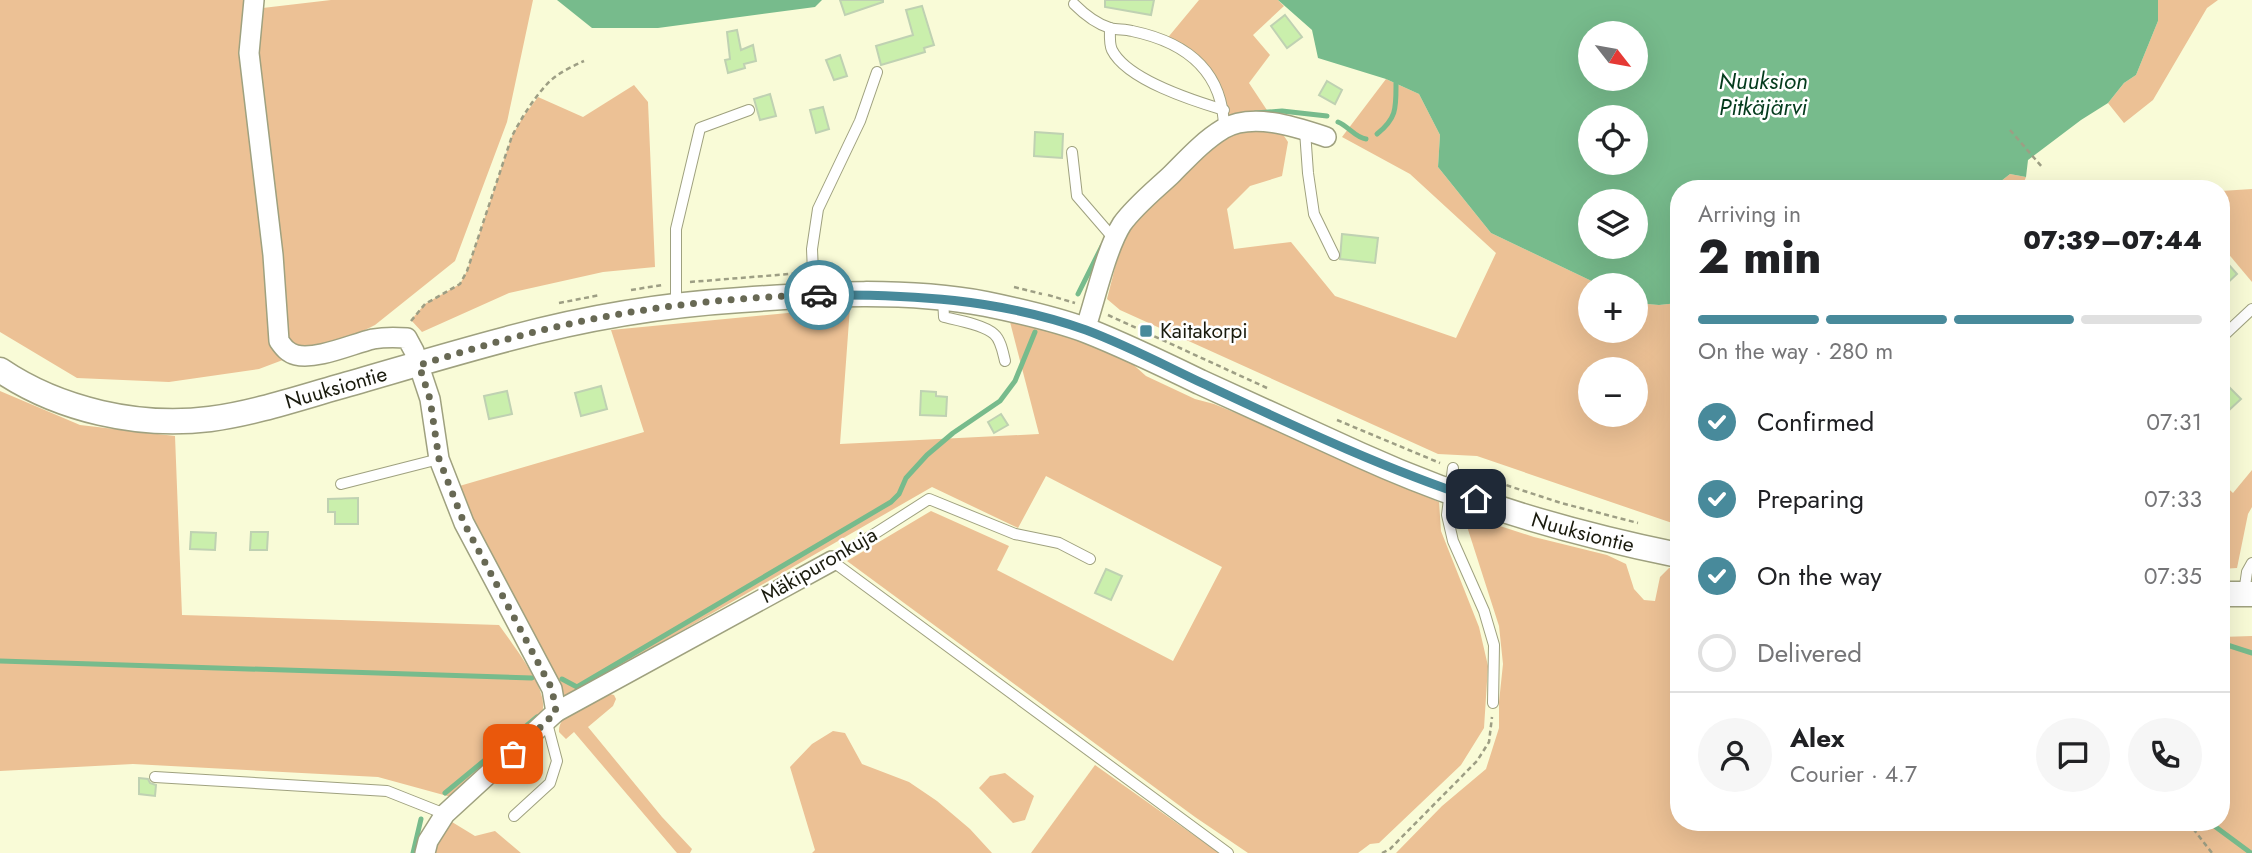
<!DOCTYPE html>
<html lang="en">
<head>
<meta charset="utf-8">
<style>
  :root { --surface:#fff; --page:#f6f6f6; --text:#202124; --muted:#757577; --line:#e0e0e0; --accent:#488a9b }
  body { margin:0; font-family:Jost,sans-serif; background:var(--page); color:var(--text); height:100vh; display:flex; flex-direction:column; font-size:26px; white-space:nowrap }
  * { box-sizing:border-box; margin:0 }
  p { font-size:23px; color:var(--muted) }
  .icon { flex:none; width:38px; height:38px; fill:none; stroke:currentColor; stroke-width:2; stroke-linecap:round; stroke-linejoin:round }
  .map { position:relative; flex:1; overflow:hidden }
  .details { position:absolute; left:1670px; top:180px; width:560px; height:651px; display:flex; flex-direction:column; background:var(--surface); border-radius:28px; box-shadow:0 7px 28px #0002 }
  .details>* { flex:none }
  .needle { width:46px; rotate:121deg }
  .controls { position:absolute; left:1578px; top:21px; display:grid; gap:14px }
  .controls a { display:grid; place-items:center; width:70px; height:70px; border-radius:50%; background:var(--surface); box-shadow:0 7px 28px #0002; font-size:35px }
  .pin { position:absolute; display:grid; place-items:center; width:60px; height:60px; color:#fff; margin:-30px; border-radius:14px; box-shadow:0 4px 10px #0006 }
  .courier { position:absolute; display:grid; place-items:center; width:70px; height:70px; margin:-35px; border:5px solid #488a9b; border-radius:50%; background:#fff; color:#222; box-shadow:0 2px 9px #0007 }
  .overview em { font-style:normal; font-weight:800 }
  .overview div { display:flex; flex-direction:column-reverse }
  .overview { display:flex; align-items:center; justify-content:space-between; height:119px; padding:0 28px }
  h1 { font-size:46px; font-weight:800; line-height:52px }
  .bar { display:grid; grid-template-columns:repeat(4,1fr); gap:10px 7px; align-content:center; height:84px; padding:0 28px }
  .bar i { height:9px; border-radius:5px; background:var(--line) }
  .bar .active { background:var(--accent) }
  .bar p { grid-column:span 4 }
  .line { display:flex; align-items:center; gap:18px; padding:0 28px; border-top:2px solid var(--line) }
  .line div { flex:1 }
  .round { display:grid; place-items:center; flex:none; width:74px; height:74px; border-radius:37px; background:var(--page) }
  ol { padding:0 28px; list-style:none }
  li { display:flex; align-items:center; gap:21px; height:77px }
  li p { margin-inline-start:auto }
  li .icon { padding:7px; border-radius:50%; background:var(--accent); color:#fff; stroke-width:4 }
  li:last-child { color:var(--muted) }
  li i { width:38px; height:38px; border:4px solid var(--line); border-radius:50% }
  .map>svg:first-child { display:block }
</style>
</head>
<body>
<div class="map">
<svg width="2252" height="853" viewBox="0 0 2252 853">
  <rect width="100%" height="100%" fill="#f9fbd7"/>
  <g fill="#ecc195" fill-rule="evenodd">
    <polygon points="0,0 254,0 253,9 331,0 533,0 507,122 455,261 375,325 313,356 296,355 259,369 169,382 77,378 0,332"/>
    <path d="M1199 0H1278L1284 6 1253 35 1270 55 1249 83 1288 142 1282 176 1250 186 1227 209 1234 249 1291 242 1335 296 1456 338 1496 253 1410 174 1342 137 1386 79 1419 94 1440 135 1438 167 1491 233 1600 285H1591V331H1636V303L1659 305 1678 303V525L1477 456 1438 454 1120 310 1107 299 1118 256 1128 231 1142 213 1207 152 1224 110 1197 60 1165 41ZM1591 369H1636V415H1591Z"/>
    <polygon points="2158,0 2218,0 2207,8 2153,100 2124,123 2108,103 2124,83 2136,75 2158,21"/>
    <polygon points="634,85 648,102 655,267 603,272 509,293 422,332 411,320 425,304 460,284 467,271 512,136 523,117 538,97 583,117"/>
    <polygon points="2010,174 2026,177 2021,189 1991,189"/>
    <polygon points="2252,189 2252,282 2221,245 2221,191"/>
    <polygon points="850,307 840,444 1039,434 1010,322 1054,331 1099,347 1127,359 1146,376 1195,399 1214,404 1253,420 1341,460 1439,502 1441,531 1479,627 1488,666 1484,728 1461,765 1379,843 1370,844 1358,853 1248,853 1195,817 847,561 931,511 1009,546 997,570 1173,661 1222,567 1046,476 1018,528 932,487 565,698 456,487 644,432 611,330"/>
    <path d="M0 391 80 425 175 436 182 615 499 625C511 642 538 677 542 697 544 705 543 711 541 719L451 797 378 777 133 764 0 771Z"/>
    <polygon points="2252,470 2252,507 2248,514 2237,568 2221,569 2221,482 2233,493"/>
    <polygon points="1463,514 1534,537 1607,555 1626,564 1634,589 1644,600 1655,601 1660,577 1669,568 1678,569 1678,822 2221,822 2221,637 2252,636 2252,853 1396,853 1442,806 1486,769 1499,728 1499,702 1503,664 1499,626"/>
    <path d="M601 692 614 695 616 699 613 706 588 727 662 817 692 849 690 853H677L574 732 566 739 559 732C558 713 587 702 601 692Z"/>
    <polygon points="833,731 845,733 862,764 909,782 937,801 970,829 992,853 812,853 815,850 790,767 812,744"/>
    <polygon points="1095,765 1219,853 1031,853"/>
    <polygon points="1005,773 1034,796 1025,820 1013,823 979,788 990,776"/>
    <polygon points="452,822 475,836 495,831 521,853 432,853 440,834"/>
  </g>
  <g fill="#77bb8c" fill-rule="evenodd">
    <polygon points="557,0 822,0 815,7 658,28 592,28"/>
    <path d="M1278 0H2158V21L2136 75 2124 83 2108 103 2081 120 2028 160 2026 177 2010 174 1991 189H1678V303L1659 305 1636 303V285H1600L1491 233 1438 167 1440 135 1419 94 1386 79 1318 58 1312 30ZM1591 33H1636V79H1591ZM1591 117H1636V163H1591ZM1591 201H1636V247H1591Z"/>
  </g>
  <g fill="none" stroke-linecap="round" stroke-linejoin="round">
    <g stroke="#77bb8c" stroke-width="5">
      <polyline points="1255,113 1282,111 1327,116"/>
      <path d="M1338 122C1348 126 1356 138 1366 139"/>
      <path d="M1377 134C1397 118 1396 108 1396 83"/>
      <polyline points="1078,294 1102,246"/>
      <polyline points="2221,643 2252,653"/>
      <polyline points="0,661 532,678"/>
      <polyline points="562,679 577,687 891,502 899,494 906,478 927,455 953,433 1000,401 1015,381 1035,332"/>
      <polyline points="445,793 537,717"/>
      <polyline points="2209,822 2251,853"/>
      <polyline points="413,853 421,819"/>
    </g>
  </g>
  <g fill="#caefac" stroke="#bfd1b2" stroke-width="2">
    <polygon points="840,0 883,0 883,2 845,15"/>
    <polygon points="1105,0 1154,0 1151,15 1105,7"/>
    <polygon points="922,6 934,45 924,48 925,52 881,65 876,46 913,35 906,10"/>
    <polygon points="1285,15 1302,37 1287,48 1271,26"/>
    <polygon points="737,30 741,50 753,45 756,61 744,64 745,68 728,73 725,60 730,59 727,32"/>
    <polygon points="840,55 847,76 834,80 826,60"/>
    <polygon points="1327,81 1342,90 1335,104 1319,95"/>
    <polygon points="770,94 776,116 760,120 754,99"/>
    <polygon points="823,107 829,129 816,133 810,110"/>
    <polygon points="1035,132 1063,134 1062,158 1034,156"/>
    <polygon points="1342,234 1378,238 1375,263 1340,259"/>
    <polygon points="2221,256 2237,274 2221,289"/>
    <polygon points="2221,379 2241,399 2228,411 2221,404"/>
    <polygon points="601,386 607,409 581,416 575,393"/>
    <polygon points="507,391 512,414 489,419 484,396"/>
    <polygon points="921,391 936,392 936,396 947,397 946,416 920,415"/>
    <polygon points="1001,414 1008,425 994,433 988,422"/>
    <polygon points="358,498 358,524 335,524 335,512 328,512 328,499"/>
    <polygon points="191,532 216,533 215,550 190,549"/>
    <polygon points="251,532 268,532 267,550 250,550"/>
    <polygon points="1106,569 1122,576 1111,600 1095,593"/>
    <polygon points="139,778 148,779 150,783 156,785 155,796 139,794"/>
  </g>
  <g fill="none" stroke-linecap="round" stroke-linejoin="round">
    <defs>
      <g id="service">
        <path d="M1074 4C1084 14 1097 24 1110 28 1117 30 1125 29 1132 31 1185 42 1223 70 1224 128"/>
        <path d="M1110 28C1110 34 1109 44 1112 50 1127 80 1194 101 1224 110"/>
        <polyline points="1305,131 1308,173 1314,214 1334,255"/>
        <polyline points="1072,152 1077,196 1115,240"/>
        <polyline points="814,295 812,249 818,209 860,121 877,72"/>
        <path d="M943 299 944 317C957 320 985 325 994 334 1001 340 1003 353 1005 361"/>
        <polyline points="676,305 676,229 700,128 749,110"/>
        <polyline points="2221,338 2252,309"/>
        <polyline points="1453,468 1447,515 1453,541 1484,611 1494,645 1493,703"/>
        <polyline points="341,484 439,459"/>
        <polyline points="1090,559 1059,543 1015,534 929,499 832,561 1228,853"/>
        <polyline points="2244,593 2247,572 2252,563"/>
        <polyline points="155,777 387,791 445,814"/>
        <polyline points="514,816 550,783 557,761 547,723"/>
      </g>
      <g id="minor">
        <path d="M254 0 249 53 273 255 279 341C284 348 288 353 296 355 317 360 352 344 373 339 384 337 395 337 407 338L414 351 430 399 439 459 464 523 552 689 556 712 445 814 428 841 425 853"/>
        <path d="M1085 330C1095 301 1106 249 1122 224 1135 206 1155 190 1171 175 1187 159 1203 141 1223 129 1253 112 1296 127 1326 137"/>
        <polyline points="556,712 832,561"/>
      </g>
      <g id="tertiary">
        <path id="s1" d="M0 370C59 410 139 428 210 419 254 413 296 399 338 387 394 371 450 354 507 339 584 318 661 305 741 300 821 294 906 289 986 304 1020 311 1056 319 1088 331 1126 346 1163 364 1200 382 1253 406 1307 431 1360 455 1461 501 1570 533 1678 555"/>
        <polyline points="2221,594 2252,594"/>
      </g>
    </defs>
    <use href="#service" stroke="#9fa17f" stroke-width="12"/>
    <use href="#minor" stroke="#9fa17f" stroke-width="22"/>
    <use href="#tertiary" stroke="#9fa17f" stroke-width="27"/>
    <g stroke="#9d9e84" stroke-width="2.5" stroke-dasharray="5 3.5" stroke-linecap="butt">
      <polyline points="2010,130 2042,167"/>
      <polyline points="690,282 802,273"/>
      <polyline points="1014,287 1042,294"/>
      <polyline points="631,290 662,285"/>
      <polyline points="1048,295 1075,303"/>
      <polyline points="559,303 600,295"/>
      <polyline points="1108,315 1267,388"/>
      <path d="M411 321 425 304 460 284 467 271 512 136C522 117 535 96 550 81 560 72 573 66 584 61"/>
      <polyline points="1337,420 1440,463"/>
      <polyline points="1466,472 1561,503 1638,523"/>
      <polyline points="2188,822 2212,853"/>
      <polyline points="1382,853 1390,849 1477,761 1489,742 1492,717"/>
    </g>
    <use href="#service" stroke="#fff" stroke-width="10"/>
    <use href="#minor" stroke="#fff" stroke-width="19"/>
    <use href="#tertiary" stroke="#fff" stroke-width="24"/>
  </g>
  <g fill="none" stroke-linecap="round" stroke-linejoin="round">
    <path stroke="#686954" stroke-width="7" stroke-dasharray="0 12.6" d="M513 754 556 712 552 689 464 523 439 459 430 399 419 365C469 350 518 335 569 324 651 306 735 297 819 295"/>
    <path stroke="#488a9b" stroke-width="9" d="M819 295C910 294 1000 299 1086 330 1126 345 1164 365 1202 383 1292 425 1382 468 1476 499"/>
  </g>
  <rect fill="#488a9b" stroke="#fff" stroke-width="2.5" x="1139" y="324" width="14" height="14" rx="3.5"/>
  <g text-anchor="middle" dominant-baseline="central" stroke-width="5" stroke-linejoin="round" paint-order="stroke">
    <g font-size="21" fill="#1a1b0e" stroke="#fff" text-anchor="start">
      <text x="1160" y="331">Kaitakorpi</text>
    </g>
    <g font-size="21" fill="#1a1b0e" stroke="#fff">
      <text stroke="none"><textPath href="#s1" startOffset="350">Nuuksiontie</textPath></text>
      <text stroke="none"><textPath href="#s1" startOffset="1652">Nuuksiontie</textPath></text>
      <text transform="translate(819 565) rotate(-30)">Mäkipuronkuja</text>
    </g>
    <g font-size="23" font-style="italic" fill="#043b1d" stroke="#fff">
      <text x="1763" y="81">Nuuksion<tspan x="1763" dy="26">Pitkäjärvi</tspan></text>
    </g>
  </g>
</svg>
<div class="controls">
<a><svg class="needle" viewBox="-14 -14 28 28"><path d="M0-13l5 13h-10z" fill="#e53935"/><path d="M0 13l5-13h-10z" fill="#757577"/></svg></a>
<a><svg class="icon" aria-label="locate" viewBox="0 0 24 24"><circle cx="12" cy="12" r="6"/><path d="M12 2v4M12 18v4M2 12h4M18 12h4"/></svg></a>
<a><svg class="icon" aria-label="layers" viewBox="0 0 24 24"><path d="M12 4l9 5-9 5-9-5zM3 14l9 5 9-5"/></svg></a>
<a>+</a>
<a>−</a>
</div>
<div class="pin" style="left:513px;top:754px;background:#ea580c"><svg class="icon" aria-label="bag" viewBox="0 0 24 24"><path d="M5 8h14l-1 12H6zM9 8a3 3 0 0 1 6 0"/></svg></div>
<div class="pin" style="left:1476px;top:499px;background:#1f2937"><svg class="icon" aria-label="home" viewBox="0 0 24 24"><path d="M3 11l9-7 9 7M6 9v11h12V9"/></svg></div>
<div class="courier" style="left:819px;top:295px"><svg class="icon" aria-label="car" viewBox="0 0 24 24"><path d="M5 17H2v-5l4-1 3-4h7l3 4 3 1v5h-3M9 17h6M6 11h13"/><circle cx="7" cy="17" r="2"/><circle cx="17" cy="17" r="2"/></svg></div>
<section class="details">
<div class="overview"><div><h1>2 min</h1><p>Arriving in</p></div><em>07:39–07:44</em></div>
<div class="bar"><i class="active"></i><i class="active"></i><i class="active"></i><i></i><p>On the way · 280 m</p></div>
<ol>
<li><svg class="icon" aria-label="check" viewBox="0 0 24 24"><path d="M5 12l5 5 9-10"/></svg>Confirmed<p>07:31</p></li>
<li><svg class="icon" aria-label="check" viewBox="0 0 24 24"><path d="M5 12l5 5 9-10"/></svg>Preparing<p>07:33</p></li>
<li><svg class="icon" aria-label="check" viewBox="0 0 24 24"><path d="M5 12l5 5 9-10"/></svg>On the way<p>07:35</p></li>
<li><i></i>Delivered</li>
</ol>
<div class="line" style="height:126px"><a class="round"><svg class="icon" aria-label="person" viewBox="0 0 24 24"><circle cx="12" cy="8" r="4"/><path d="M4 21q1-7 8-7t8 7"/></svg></a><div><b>Alex</b><p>Courier · 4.7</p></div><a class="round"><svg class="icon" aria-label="chat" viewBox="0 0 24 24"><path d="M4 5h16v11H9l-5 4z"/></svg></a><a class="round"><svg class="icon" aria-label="phone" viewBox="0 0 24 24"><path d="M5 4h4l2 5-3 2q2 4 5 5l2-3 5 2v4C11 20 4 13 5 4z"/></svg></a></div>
</section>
</div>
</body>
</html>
